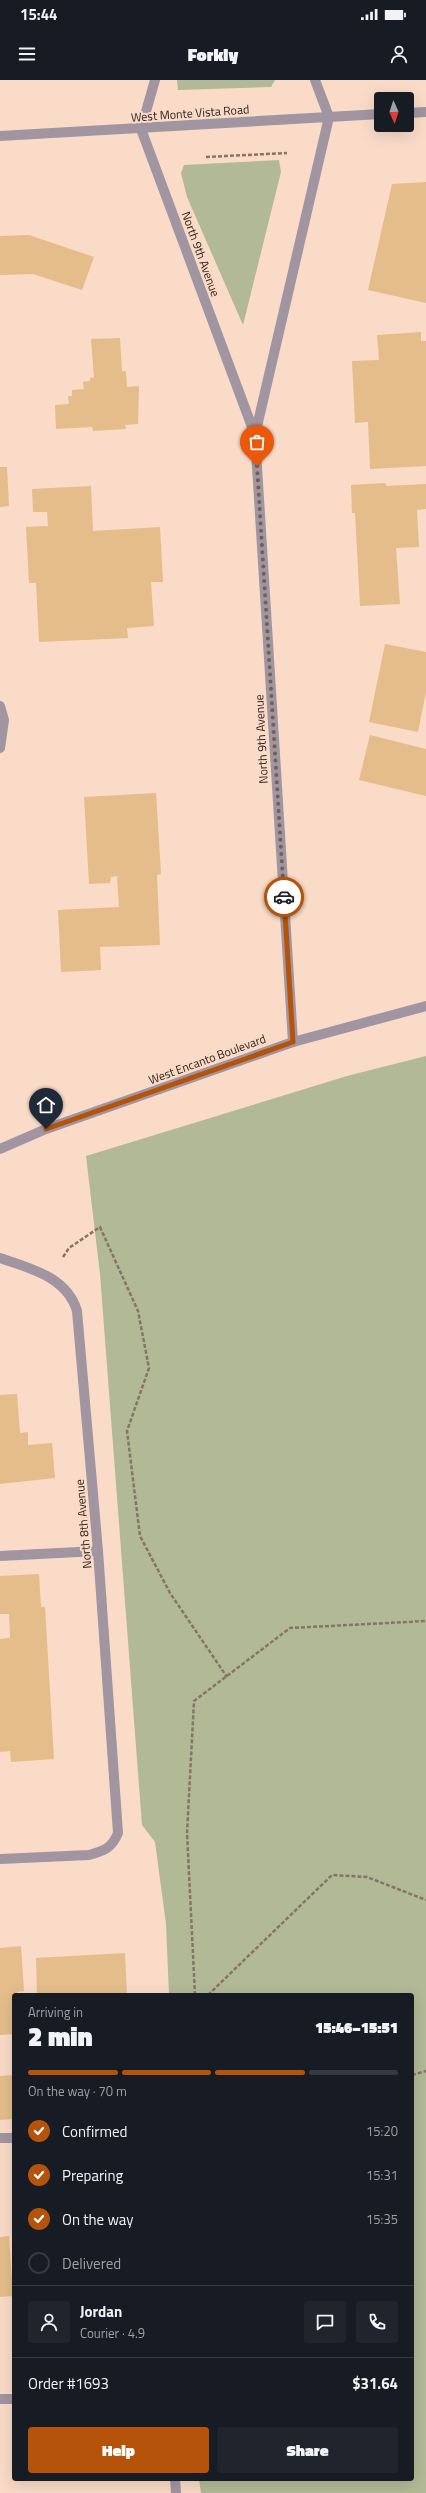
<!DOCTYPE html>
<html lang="en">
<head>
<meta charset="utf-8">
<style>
  :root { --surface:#171b24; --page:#20242c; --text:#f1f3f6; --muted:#9ea1a6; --line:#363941; --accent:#b45309 }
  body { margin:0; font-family:"Titillium Web",sans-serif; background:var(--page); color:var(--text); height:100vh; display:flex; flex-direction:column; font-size:15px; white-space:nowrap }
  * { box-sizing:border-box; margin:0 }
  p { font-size:13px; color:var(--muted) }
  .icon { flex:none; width:22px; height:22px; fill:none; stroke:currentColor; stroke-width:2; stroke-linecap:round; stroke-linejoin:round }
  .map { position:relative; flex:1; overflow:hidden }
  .sheet { position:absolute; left:12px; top:1913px; width:402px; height:488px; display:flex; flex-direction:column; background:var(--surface); border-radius:4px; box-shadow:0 4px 16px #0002 }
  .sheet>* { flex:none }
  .needle { width:26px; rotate:177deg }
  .tools { position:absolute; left:374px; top:12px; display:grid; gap:8px }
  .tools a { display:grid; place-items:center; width:40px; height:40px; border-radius:4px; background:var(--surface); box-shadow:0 4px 16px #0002; font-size:20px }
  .pin { position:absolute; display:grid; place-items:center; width:34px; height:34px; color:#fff; margin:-41px -17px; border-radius:50% 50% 50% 0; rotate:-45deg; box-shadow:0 0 4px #0007 }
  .pin .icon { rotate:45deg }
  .courier { position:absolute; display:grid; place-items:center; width:40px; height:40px; margin:-20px; border:3px solid #b45309; border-radius:50%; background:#fff; color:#222; box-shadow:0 1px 5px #0007 }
  .overview em { font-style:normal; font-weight:800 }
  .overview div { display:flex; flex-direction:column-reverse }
  .overview { display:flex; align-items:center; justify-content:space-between; height:68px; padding:0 16px }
  h1 { font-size:26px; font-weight:800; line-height:30px }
  .bar { display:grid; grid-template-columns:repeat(4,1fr); gap:6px 4px; align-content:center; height:48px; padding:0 16px }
  .bar i { height:5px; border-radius:3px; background:var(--line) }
  .bar .active { background:var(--accent) }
  .bar p { grid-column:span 4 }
  .line { display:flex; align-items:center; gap:10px; padding:0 16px; border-top:1px solid var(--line) }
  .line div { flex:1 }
  .round { display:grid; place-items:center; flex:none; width:42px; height:42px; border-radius:4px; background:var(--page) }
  ol { padding:0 16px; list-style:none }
  li { display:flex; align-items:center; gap:12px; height:44px }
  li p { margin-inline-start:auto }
  li .icon { padding:4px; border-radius:50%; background:var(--accent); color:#fff; stroke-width:4 }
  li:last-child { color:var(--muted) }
  li i { width:22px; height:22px; border:2px solid var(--line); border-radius:50% }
  .button { display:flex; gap:8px; margin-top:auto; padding:8px 16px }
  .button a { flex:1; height:46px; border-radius:4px; background:var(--accent); color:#fff; font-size:16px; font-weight:800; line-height:46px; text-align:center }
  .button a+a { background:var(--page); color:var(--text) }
  .status { display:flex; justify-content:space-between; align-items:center; height:28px; padding:0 20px; background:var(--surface); direction:ltr }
  .status svg { height:11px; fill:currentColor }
  header { display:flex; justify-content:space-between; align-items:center; height:52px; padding:0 16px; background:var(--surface); font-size:18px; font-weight:800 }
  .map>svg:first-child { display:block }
</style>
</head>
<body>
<div class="status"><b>15:44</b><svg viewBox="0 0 49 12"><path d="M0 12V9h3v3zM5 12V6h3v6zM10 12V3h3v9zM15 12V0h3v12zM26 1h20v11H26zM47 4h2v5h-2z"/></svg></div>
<header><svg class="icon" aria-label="menu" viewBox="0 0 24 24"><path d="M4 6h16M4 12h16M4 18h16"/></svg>Forkly<svg class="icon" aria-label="person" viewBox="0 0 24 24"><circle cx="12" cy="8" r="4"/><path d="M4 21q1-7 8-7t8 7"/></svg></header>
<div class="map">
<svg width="426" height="2413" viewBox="0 0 426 2413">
  <rect width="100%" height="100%" fill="#f9dbc7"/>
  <g fill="#b2b996">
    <polygon points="177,0 275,0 271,7 178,10"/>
    <polygon points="279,80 281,92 243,245 187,117 181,93 184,85"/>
    <polygon points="426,976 426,2413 201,2413 199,2399 412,2399 412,1915 169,1915 166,1844 155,1762 142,1745 100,1194 86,1076 347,996"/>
  </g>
  <g fill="#e4bd8a">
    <polygon points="426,102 426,223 368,210 392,104"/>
    <polygon points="29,155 94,177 82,210 33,194 0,195 0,156"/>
    <polygon points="421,252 421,261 426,261 426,386 370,389 368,342 355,343 352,281 379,280 377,255"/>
    <polygon points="120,258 122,291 126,291 127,307 139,306 138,344 125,345 126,349 93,351 92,347 56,349 55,325 69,324 68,316 72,316 72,310 84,309 83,302 90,301 90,298 94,297 91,259"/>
    <polygon points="0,387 7,387 9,426 0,427"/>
    <polygon points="385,403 387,406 426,404 426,429 417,430 419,467 396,468 400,524 360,526 355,433 352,433 351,405"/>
    <polygon points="91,406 93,451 160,447 163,502 151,502 154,546 127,548 128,558 39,562 36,503 29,503 26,447 48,446 47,432 33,432 32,409"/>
    <polygon points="385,564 426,572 426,612 418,652 369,642"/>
    <polygon points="370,655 426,669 426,716 359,700"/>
    <polygon points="156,713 161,794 157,795 160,865 100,867 101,890 61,892 58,830 119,827 117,796 111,797 110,803 89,804 84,717"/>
    <polygon points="17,1314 20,1353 28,1352 28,1365 52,1363 55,1398 0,1404 0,1315"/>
    <polygon points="39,1494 41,1527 45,1527 54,1679 11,1682 10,1671 0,1672 0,1559 10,1558 9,1534 0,1534 0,1496"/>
    <polygon points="21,1866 24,1911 17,1912 18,1915 14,1915 14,1954 0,1955 0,1868"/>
    <polygon points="125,1873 127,1915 37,1915 36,1878"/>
    <polygon points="14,1995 14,2039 0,2040 0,1996"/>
    <polygon points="9,2156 13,2216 0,2217 0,2157"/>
  </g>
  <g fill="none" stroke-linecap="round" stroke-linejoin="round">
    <g stroke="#887467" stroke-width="2.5" stroke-dasharray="4 2" stroke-linecap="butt">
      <polyline points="206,77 287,73"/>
      <polyline points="63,1177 69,1168 100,1147 138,1231 149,1288 127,1351 140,1456 170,1513 227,1597"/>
      <polyline points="195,1915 187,1753 194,1621 290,1548 426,1541"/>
      <polyline points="208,1915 332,1795 367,1797 426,1820"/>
      <polyline points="412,1995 426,1991"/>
    </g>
    <g stroke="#a095a0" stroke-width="10">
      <polyline points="0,626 4,640 0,668"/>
      <polyline points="0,1476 98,1471"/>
      <polyline points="0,2058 14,2058"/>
    </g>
    <g stroke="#a095a0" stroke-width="10">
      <polyline points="155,0 141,49 255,355"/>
      <polyline points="407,33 426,32"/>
      <polyline points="0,56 381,34"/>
      <polyline points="293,962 255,355 329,37 315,0"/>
      <path d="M0 1178C30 1188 67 1197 77 1231L98 1471 118 1753C112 1768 104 1771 89 1775L0 1779"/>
      <polyline points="0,2319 14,2319"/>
      <polyline points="175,2399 176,2413"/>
    </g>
    <polyline stroke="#a095a0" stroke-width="10" points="0,1069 46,1049 293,962 426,926"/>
  </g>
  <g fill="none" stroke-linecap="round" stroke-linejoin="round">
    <polyline stroke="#726055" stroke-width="4" stroke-dasharray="0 7.2" points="257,386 284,817"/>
    <polyline stroke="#b45309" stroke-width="5" points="46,1049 293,962 284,817"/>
  </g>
  <g text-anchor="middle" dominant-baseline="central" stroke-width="4" stroke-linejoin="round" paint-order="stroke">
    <g font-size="12" fill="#291e17" stroke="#f9dbc7">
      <text transform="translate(190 33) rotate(-4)">West Monte Vista Road</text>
      <text transform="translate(201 174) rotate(70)">North 9th Avenue</text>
      <text transform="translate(261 659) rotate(-93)">North 9th Avenue</text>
      <text transform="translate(207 979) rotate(-20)">West Encanto Boulevard</text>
      <text transform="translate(83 1444) rotate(-95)">North 8th Avenue</text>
    </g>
  </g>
</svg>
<div class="tools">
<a><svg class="needle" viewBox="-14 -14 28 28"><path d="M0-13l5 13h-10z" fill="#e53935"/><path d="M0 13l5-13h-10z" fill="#9ea1a6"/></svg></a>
</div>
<div class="pin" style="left:257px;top:386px;background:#ea580c"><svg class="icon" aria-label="bag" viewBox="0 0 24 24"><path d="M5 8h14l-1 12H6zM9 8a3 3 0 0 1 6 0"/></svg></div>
<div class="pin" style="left:46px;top:1049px;background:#1f2937"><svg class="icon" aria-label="home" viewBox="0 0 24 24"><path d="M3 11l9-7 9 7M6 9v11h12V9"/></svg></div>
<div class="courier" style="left:284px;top:817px"><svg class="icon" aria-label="car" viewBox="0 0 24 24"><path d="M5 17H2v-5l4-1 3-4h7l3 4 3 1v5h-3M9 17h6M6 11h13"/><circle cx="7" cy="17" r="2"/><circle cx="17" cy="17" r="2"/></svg></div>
<section class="sheet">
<div class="overview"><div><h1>2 min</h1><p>Arriving in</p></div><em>15:46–15:51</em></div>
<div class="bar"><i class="active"></i><i class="active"></i><i class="active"></i><i></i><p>On the way · 70 m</p></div>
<ol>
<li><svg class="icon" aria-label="check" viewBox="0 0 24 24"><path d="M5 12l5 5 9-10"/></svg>Confirmed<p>15:20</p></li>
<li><svg class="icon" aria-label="check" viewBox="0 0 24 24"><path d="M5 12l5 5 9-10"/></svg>Preparing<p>15:31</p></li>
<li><svg class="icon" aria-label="check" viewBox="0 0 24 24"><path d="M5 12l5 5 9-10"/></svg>On the way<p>15:35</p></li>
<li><i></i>Delivered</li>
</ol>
<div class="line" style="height:72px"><a class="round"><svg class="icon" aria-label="person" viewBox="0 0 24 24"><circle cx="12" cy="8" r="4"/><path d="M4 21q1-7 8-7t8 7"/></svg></a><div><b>Jordan</b><p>Courier · 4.9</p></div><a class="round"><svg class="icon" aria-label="chat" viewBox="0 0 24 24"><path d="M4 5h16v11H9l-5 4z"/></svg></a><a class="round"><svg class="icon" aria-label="phone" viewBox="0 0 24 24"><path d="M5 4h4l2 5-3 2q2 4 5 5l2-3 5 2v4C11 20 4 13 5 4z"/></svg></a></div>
<div class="line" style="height:52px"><div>Order #1693</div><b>$31.64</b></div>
<div class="button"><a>Help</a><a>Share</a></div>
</section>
</div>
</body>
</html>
